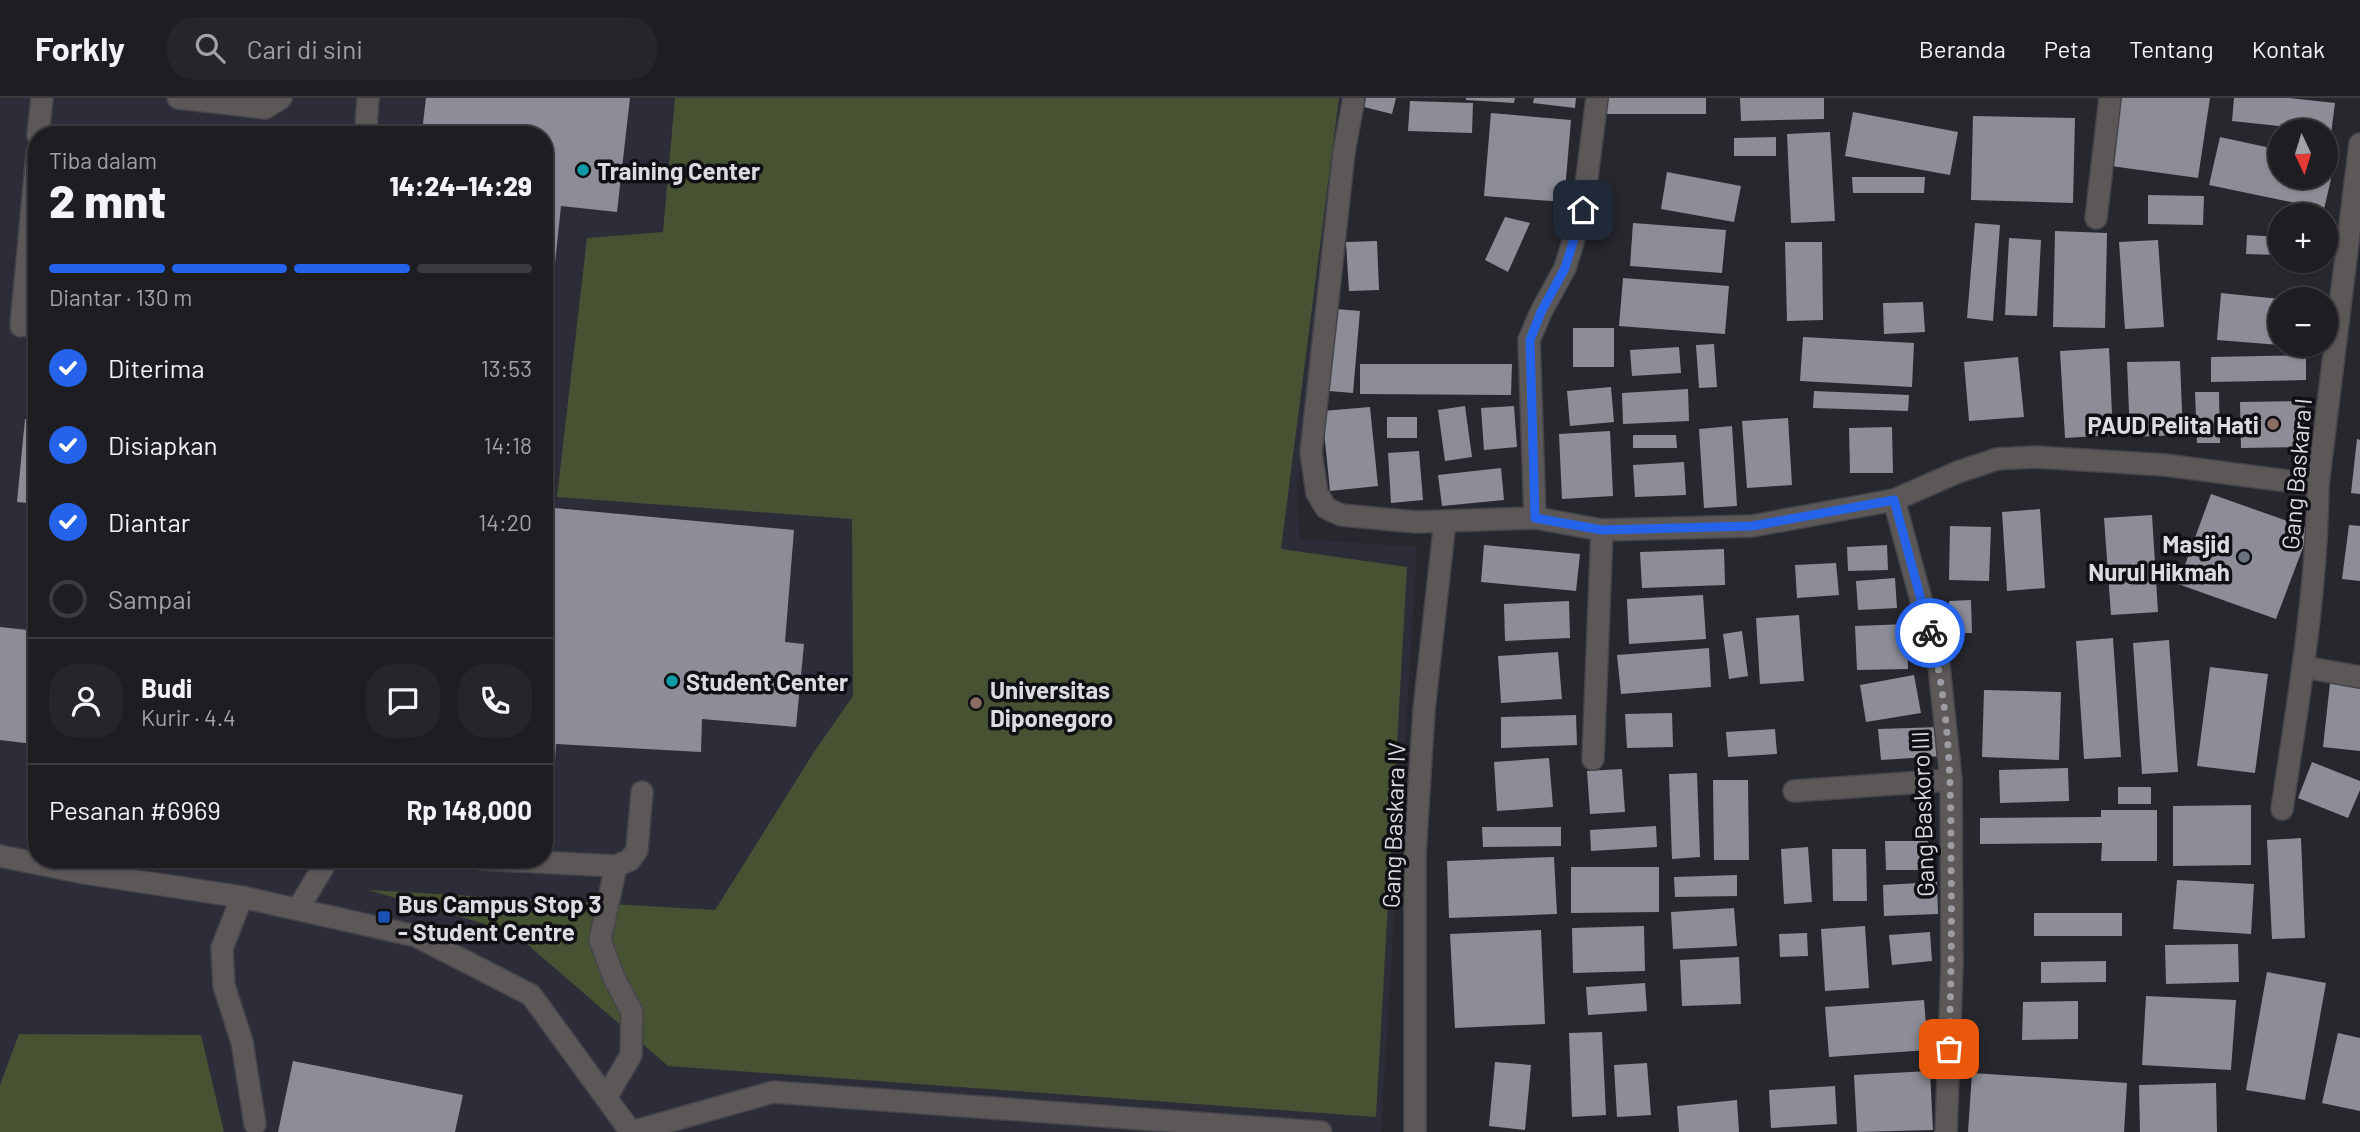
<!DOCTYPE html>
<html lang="id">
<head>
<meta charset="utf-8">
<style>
  :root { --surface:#1d1d22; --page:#25262a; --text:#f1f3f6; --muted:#a0a2a5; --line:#3b3b40; --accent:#2563eb }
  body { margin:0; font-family:Barlow,sans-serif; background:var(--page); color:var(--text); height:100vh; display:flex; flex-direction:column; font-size:26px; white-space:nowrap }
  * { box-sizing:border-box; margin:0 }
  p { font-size:23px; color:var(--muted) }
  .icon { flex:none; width:38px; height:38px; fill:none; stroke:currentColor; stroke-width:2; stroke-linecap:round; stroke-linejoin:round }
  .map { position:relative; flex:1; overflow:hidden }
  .details { position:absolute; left:28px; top:28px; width:525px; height:742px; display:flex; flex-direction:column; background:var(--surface); border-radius:28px; box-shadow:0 2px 5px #0004,0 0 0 2px var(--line) }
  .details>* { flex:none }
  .needle { width:46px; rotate:176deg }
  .fabs { position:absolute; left:2268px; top:21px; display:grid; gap:14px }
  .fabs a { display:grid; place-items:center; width:70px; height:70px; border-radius:50%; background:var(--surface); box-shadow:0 2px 5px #0004,0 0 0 2px var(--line); font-size:35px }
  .pin { position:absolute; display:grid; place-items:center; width:60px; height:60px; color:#fff; margin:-30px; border-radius:14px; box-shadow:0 4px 10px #0006 }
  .courier { position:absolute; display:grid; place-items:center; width:70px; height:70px; margin:-35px; border:5px solid #2563eb; border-radius:50%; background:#fff; color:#222; box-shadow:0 2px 9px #0007 }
  .summary em { font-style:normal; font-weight:800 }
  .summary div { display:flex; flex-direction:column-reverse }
  .summary { display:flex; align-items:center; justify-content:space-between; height:119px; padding:0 21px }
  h1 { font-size:46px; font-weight:800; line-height:52px }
  .bar { display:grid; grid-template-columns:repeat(4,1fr); gap:10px 7px; align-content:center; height:84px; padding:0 21px }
  .bar i { height:9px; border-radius:5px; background:var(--line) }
  .bar .active { background:var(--accent) }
  .bar p { grid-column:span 4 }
  .line { display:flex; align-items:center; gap:18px; padding:0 21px; border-top:2px solid var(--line) }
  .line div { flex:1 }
  .round { display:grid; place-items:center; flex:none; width:74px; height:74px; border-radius:28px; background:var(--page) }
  ol { padding:0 21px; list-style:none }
  li { display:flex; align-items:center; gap:21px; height:77px }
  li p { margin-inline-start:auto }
  li .icon { padding:7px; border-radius:50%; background:var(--accent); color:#fff; stroke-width:4 }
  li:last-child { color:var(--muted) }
  li i { width:38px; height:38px; border:4px solid var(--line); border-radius:50% }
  header { display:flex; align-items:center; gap:42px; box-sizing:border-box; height:98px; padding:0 35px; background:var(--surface); border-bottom:2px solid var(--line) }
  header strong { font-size:33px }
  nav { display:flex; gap:38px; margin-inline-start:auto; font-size:24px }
  .search { width:490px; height:63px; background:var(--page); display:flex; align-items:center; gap:18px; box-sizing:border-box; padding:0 24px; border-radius:28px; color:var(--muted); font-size:26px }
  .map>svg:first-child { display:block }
</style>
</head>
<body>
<header>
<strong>Forkly</strong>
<div class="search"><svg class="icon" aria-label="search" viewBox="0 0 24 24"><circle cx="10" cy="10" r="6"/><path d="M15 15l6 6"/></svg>Cari di sini</div>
<nav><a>Beranda</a><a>Peta</a><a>Tentang</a><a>Kontak</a></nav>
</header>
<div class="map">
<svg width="2360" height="1034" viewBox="0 0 2360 1034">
  <rect width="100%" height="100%" fill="#27272e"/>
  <path fill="#2d2d3a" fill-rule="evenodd" d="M0 0H1347L1297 390 1299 441 1417 449 1381 1034H0ZM37 37H544V761H37Z"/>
  <g fill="#465232">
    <polygon points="675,0 1339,0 1281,451 1407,469 1376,1019 668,968 513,834 368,792 715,812 814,654 853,598 852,421 557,399 587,140 663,134"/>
    <polygon points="19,936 201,937 224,1034 0,1034 0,987"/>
  </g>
  <g fill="#8c8d96">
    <polygon points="426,0 630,0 617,114 561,108 555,165 544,164 544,37 448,37 422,34"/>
    <polygon points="1366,0 1396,0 1392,16 1364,9"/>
    <polygon points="1466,0 1515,0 1514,5 1466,2"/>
    <polygon points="1534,0 1576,0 1575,10 1533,5"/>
    <rect x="1607" y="0" width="99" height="16"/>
    <polygon points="1740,0 1824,0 1824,21 1741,23"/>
    <polygon points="2120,0 2210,0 2198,80 2111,68"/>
    <polygon points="2234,0 2289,0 2335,5 2331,36 2326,33 2232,23"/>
    <polygon points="1410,3 1473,5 1472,35 1408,33"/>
    <polygon points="1853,14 1958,34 1950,77 1845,58"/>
    <polygon points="1491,15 1571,22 1564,104 1484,98"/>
    <polygon points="1973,18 2075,20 2073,105 1971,102"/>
    <polygon points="1830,34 1835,123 1791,125 1787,36"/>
    <polygon points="1776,39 1776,58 1734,58 1734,40"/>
    <polygon points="2220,39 2280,52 2280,79 2326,79 2326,62 2335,64 2324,111 2209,87"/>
    <polygon points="1667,74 1741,88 1734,124 1661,111"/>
    <polygon points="1852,79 1925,79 1924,95 1853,95"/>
    <polygon points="2148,97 2204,98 2203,127 2148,126"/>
    <polygon points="1505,119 1530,125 1508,174 1485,162"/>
    <polygon points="1633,125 1726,132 1722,175 1630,168"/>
    <polygon points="1975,125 2000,127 1993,223 1967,220"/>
    <polygon points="2055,133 2107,135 2105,230 2053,229"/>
    <polygon points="2247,137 2280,139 2280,157 2246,156"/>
    <polygon points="2009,140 2041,142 2037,218 2005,217"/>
    <polygon points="2158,142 2164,229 2125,231 2119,144"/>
    <polygon points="1377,143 1379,192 1349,193 1346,144"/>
    <polygon points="1785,144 1822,144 1823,222 1787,223"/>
    <polygon points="1623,180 1729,188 1725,236 1619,228"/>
    <polygon points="544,188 554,188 553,217 544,216"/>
    <polygon points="2221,195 2280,201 2280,247 2217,242"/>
    <polygon points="1923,204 1925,234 1884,236 1883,205"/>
    <polygon points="1336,211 1360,213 1353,295 1329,293"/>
    <rect x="1573" y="230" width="41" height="39"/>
    <polygon points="1803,239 1914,245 1912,289 1800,283"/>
    <polygon points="1714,246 1717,289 1699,290 1696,247"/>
    <polygon points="1679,249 1681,275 1632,278 1630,252"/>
    <polygon points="2109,250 2113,337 2065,340 2060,253"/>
    <polygon points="2306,257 2306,282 2211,284 2211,259"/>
    <polygon points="2018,259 2024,319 1969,323 1964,264"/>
    <polygon points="2180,263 2183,337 2130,339 2127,264"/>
    <polygon points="1360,266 1512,266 1511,297 1360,296"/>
    <polygon points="1611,289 1614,324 1570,328 1567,293"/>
    <polygon points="1688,291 1689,323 1623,326 1622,295"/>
    <polygon points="1814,293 1909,297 1908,313 1813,310"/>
    <polygon points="2195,294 2219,294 2220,345 2197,345"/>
    <polygon points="2305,303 2305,349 2241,350 2240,304"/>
    <polygon points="1465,308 1472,359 1445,363 1438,312"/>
    <polygon points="1514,308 1517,349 1484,352 1481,310"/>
    <polygon points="1370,309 1378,388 1330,393 1322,313"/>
    <rect x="1387" y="319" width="30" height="21"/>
    <polygon points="1788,320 1792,387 1747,390 1742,323"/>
    <polygon points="25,321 37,322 37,406 17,404"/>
    <polygon points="1732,328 1737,408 1704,410 1699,331"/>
    <polygon points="1892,329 1893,375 1850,375 1849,330"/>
    <polygon points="1610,333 1613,398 1562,401 1559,336"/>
    <polygon points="1633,337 1676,337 1677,350 1633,350"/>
    <polygon points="2357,341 2360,342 2360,396 2351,395"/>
    <polygon points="1419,353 1423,402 1391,405 1388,355"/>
    <polygon points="1684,364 1686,397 1635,399 1633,367"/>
    <polygon points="1501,370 1504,402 1442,408 1438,377"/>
    <polygon points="2211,396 2310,431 2276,521 2178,486"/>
    <polygon points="544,409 794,432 785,544 804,546 796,629 702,621 701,654 556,646 551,733 544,732"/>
    <polygon points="2040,411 2045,490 2007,493 2002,414"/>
    <polygon points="2152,417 2158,514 2111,517 2104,420"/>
    <polygon points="2349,427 2360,428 2360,483 2342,481"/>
    <polygon points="1950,428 1991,429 1989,483 1949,482"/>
    <polygon points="1484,447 1580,456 1576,493 1481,484"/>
    <polygon points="1887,447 1888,472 1848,473 1847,449"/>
    <polygon points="1724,451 1725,487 1642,490 1640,454"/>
    <polygon points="1836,465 1839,497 1797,500 1795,467"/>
    <polygon points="1895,480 1897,510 1858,512 1856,483"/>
    <polygon points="1703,497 1706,541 1629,546 1627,501"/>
    <polygon points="1971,502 1972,535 1949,535 1949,503"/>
    <polygon points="1569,503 1570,540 1505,543 1504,506"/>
    <polygon points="1799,517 1804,583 1760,586 1756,520"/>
    <polygon points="1907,526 1908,571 1857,572 1855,528"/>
    <polygon points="0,529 37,533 37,635 33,646 0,642"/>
    <polygon points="1742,533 1748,578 1729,581 1723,536"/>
    <polygon points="2113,540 2121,659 2084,661 2076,543"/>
    <polygon points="2169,542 2178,674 2142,676 2133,545"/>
    <polygon points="1709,550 1711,589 1621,596 1617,557"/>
    <polygon points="1558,554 1562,601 1501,605 1498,558"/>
    <polygon points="2210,569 2268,576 2255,675 2197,668"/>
    <polygon points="1914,577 1921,615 1866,624 1860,587"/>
    <polygon points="2330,585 2360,588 2360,653 2323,649"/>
    <polygon points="1984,592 2061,594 2059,662 1982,659"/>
    <polygon points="1672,615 1673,649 1627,650 1625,616"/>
    <polygon points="1576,617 1577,647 1501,650 1501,619"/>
    <polygon points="1940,629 1943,658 1881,662 1878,631"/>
    <polygon points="1775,631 1777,656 1728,659 1726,634"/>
    <polygon points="1549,660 1553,709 1497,713 1494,664"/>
    <polygon points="2312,664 2360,683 2360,692 2348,720 2298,700"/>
    <polygon points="2068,670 2069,703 2000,705 1999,672"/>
    <polygon points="1622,671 1625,714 1590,716 1587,673"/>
    <polygon points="1697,675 1700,759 1672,761 1669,676"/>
    <polygon points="1713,682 1748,682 1749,762 1714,762"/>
    <rect x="2118" y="689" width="33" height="17"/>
    <polygon points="2251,707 2251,767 2173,768 2173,708"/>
    <polygon points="2101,712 2157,712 2157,763 2101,763 2102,745 1980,746 1980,720 2101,719"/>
    <polygon points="1656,728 1657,749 1591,753 1590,732"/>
    <polygon points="1482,729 1561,729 1561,748 1483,749"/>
    <polygon points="2301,740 2305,840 2272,841 2267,742"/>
    <polygon points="1885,743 1928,743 1929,772 1886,772"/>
    <polygon points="1808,749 1812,804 1784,806 1781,751"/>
    <polygon points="1832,751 1866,751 1867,803 1833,803"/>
    <polygon points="1554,759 1557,816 1449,820 1447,763"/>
    <polygon points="1571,769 1659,769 1659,814 1571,815"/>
    <polygon points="1737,777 1737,798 1675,799 1674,779"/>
    <polygon points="2177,782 2254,786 2251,836 2173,831"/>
    <polygon points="1937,784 1938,816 1884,818 1883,787"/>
    <polygon points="1734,810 1737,848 1673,851 1671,814"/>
    <rect x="2034" y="815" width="88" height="23"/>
    <polygon points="1644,828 1645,873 1573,875 1572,830"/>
    <polygon points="1865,828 1869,890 1825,893 1821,831"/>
    <polygon points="1541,832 1545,926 1455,930 1450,836"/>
    <polygon points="1930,834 1932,863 1892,867 1889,837"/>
    <polygon points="1807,835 1808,858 1780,859 1779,836"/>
    <polygon points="2238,846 2239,884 2166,886 2165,847"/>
    <polygon points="1739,859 1741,906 1682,908 1680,862"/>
    <polygon points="2106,863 2106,884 2041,885 2041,864"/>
    <polygon points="2267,874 2326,885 2305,1002 2246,992"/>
    <polygon points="1645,885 1647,913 1588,917 1586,889"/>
    <polygon points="2146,898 2236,902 2231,972 2142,967"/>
    <polygon points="1924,902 1928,952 1829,959 1825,909"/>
    <polygon points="2078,903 2078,941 2022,942 2023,904"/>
    <polygon points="1602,934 1606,1017 1572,1019 1569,935"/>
    <polygon points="2338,935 2360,940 2360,1013 2322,1005"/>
    <polygon points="293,963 463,997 455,1034 278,1034"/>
    <polygon points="1495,964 1531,967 1525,1032 1489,1028"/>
    <polygon points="1647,965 1651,1017 1617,1019 1614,967"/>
    <polygon points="1930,973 1933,1032 1857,1034 1854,977"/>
    <polygon points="1972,975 2127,985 2124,1034 1968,1034"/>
    <polygon points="2216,985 2217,1034 2140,1034 2139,987"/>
    <polygon points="1835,988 1837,1026 1771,1030 1769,992"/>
    <polygon points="1737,1002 1739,1034 1679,1034 1677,1008"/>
  </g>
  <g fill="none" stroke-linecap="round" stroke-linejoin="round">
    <defs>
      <g id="lane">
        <polyline points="178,0 265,10 281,0"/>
        <polyline points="366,31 368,0"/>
        <polyline points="38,37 42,0"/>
        <polyline points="21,228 37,56"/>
        <polyline points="1794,693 1951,682"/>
        <polyline points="0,758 84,775 242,799 416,838 531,897 631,1034"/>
        <polyline points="481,761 616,768 630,762 637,752 642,694"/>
        <polyline points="242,799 222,850 224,888 242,944 255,1026"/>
        <polyline points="298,811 328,761"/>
        <polyline points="606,1000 631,957 632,914 614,880 600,842 616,768"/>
        <polyline points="631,1034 773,994 1321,1034"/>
      </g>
      <g id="street">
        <polyline points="1354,0 1344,54 1311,355 1317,395 1326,410 1341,417 1416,424 1535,420 1602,432 1752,428 1894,402 1958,374 1997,361 2036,359 2165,367 2318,387"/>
        <polyline points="2096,120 2110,0"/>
        <polyline points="1894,402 1939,568 1951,682 1952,867 1946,1034"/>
        <polyline points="1535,420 1529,242 1541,214 1565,170 1583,112 1597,0"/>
        <polyline points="2303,569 2360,579"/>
        <polyline points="1593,661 1602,432"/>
        <path d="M2282 711C2298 603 2317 496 2318 387L2360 46"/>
        <polyline points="1415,1034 1415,756 1424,612 1445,423"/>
      </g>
    </defs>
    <use href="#lane" stroke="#44444b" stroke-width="24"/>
    <use href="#street" stroke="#44444b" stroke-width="24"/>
    <use href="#lane" stroke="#5d5858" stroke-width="21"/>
    <use href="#street" stroke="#5d5858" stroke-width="21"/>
  </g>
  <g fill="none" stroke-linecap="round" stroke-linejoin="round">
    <path stroke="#9c9da2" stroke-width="7" stroke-dasharray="0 12.6" d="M1930 535C1950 609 1951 687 1951 763 1952 826 1951 888 1949 951"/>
    <polyline stroke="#2563eb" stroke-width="9" points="1583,112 1565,170 1541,214 1530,242 1535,420 1602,432 1752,428 1894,402 1930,535"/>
  </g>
  <g fill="#0f9aa8" stroke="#101014" stroke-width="2.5">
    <circle cx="583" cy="72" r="7"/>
    <circle cx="672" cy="583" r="7"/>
  </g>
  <g fill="#8d6e63" stroke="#101014" stroke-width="2.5">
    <circle cx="2273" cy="326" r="7"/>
    <circle cx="976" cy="605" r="7"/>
  </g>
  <circle fill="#6b7280" stroke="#101014" stroke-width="2.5" cx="2244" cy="459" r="7"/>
  <rect fill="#1a4fb4" stroke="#101014" stroke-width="2.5" x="377" y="812" width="14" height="14" rx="3.5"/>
  <g text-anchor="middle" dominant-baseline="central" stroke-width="7" stroke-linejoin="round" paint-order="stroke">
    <g font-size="24" font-weight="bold" fill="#dbdce1" stroke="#101014" text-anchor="start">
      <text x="597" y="72">Training Center</text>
      <text x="2259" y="326" text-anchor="end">PAUD Pelita Hati</text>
      <text x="2230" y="445" text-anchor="end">Masjid<tspan x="2230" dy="28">Nurul Hikmah</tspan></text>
      <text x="686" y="583">Student Center</text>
      <text x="990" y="591">Universitas<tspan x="990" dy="28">Diponegoro</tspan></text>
      <text x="398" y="805">Bus Campus Stop 3<tspan x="398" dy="28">- Student Centre</tspan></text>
    </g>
    <g font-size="24" fill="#dbdce1" stroke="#101014">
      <text transform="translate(2296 376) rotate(-85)">Gang Baskara I</text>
      <text transform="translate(1922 716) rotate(-92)">Gang Baskoro III</text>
      <text transform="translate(1393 727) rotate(-88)">Gang Baskara IV</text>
    </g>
  </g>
</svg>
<div class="fabs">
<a><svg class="needle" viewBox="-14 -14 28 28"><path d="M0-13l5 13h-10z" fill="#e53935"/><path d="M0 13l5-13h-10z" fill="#a0a2a5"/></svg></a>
<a>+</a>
<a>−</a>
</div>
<div class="pin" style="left:1949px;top:951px;background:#ea580c"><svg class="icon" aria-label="bag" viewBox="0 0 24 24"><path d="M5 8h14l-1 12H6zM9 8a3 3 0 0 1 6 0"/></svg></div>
<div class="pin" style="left:1583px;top:112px;background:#1f2937"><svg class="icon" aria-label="home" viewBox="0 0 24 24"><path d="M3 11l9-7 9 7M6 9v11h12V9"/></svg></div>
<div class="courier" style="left:1930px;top:535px"><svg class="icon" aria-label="bike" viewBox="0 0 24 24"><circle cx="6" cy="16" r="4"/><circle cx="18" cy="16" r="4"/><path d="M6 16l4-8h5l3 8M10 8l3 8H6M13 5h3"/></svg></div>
<section class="details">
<div class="summary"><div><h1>2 mnt</h1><p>Tiba dalam</p></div><em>14:24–14:29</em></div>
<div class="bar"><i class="active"></i><i class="active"></i><i class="active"></i><i></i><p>Diantar · 130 m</p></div>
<ol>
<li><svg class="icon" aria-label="check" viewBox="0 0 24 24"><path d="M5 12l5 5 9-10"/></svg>Diterima<p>13:53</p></li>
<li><svg class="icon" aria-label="check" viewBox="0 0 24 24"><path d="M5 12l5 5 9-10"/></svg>Disiapkan<p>14:18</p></li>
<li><svg class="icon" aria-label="check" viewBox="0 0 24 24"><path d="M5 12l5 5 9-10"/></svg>Diantar<p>14:20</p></li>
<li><i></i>Sampai</li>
</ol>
<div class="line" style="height:126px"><a class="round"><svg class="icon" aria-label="person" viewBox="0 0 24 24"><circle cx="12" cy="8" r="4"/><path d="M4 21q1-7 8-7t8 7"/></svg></a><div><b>Budi</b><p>Kurir · 4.4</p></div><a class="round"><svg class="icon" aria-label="chat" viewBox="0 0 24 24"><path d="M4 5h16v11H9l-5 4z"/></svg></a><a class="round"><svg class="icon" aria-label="phone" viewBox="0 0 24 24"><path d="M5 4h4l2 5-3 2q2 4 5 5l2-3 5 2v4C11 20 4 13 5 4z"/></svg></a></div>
<div class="line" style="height:91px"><div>Pesanan #6969</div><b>Rp 148,000</b></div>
</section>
</div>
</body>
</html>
